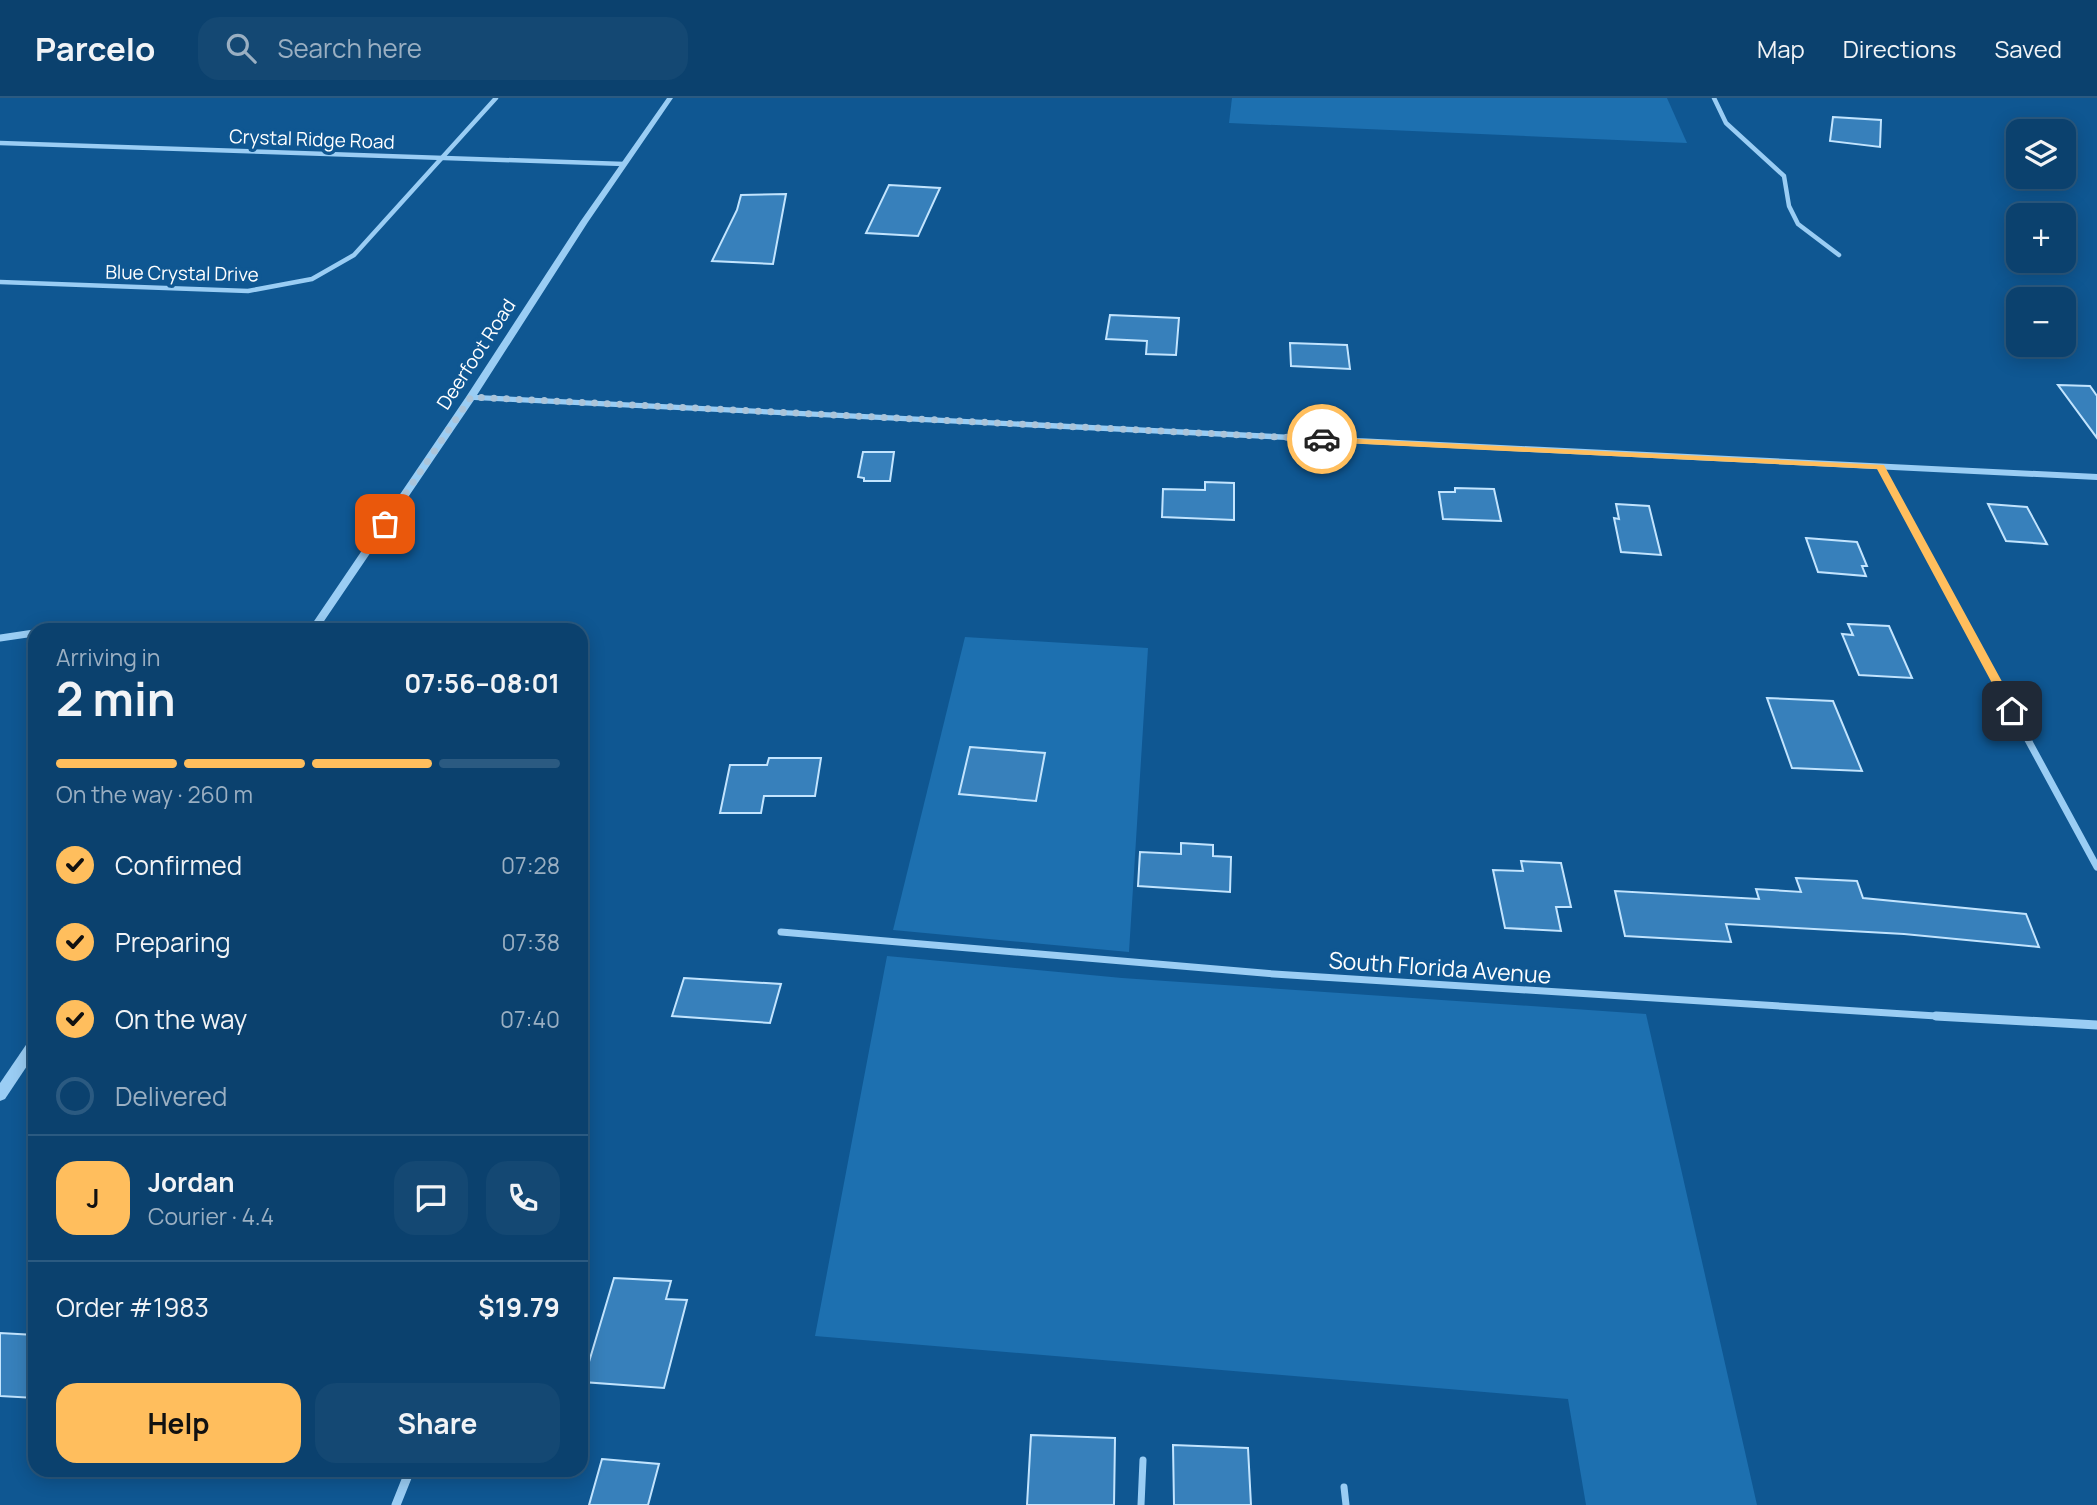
<!DOCTYPE html>
<html lang="en">
<head>
<meta charset="utf-8">
<style>
  :root { --surface:#0b416e; --page:#144873; --text:#f1f3f6; --muted:#9aafc2; --line:#2b5a81; --accent:#ffbe5d }
  body { margin:0; font-family:Manrope,sans-serif; background:var(--page); color:var(--text); height:100vh; display:flex; flex-direction:column; font-size:26px; white-space:nowrap }
  * { box-sizing:border-box; margin:0 }
  p { font-size:23px; color:var(--muted) }
  .icon { flex:none; width:38px; height:38px; fill:none; stroke:currentColor; stroke-width:2; stroke-linecap:round; stroke-linejoin:round }
  .map { position:relative; flex:1; overflow:hidden }
  .panel { position:absolute; left:28px; top:525px; width:560px; height:854px; display:flex; flex-direction:column; background:var(--surface); border-radius:21px; box-shadow:0 4px 18px #0003,0 0 0 2px var(--line) }
  .panel>* { flex:none }
  .fabs { position:absolute; left:2006px; top:21px; display:grid; gap:14px }
  .fabs a { display:grid; place-items:center; width:70px; height:70px; border-radius:14px; background:var(--surface); box-shadow:0 4px 18px #0003,0 0 0 2px var(--line); font-size:35px }
  .pin { position:absolute; display:grid; place-items:center; width:60px; height:60px; color:#fff; margin:-30px; border-radius:14px; box-shadow:0 4px 10px #0006 }
  .courier { position:absolute; display:grid; place-items:center; width:70px; height:70px; margin:-35px; border:5px solid #ffbe5d; border-radius:50%; background:#fff; color:#222; box-shadow:0 2px 9px #0007 }
  .head em { font-style:normal; font-weight:700 }
  .head div { display:flex; flex-direction:column-reverse }
  .head { display:flex; align-items:center; justify-content:space-between; height:119px; padding:0 28px }
  h1 { font-size:46px; font-weight:700; line-height:52px }
  .bar { display:grid; grid-template-columns:repeat(4,1fr); gap:10px 7px; align-content:center; height:84px; padding:0 28px }
  .bar i { height:9px; border-radius:5px; background:var(--line) }
  .bar .on { background:var(--accent) }
  .bar p { grid-column:span 4 }
  .line { display:flex; align-items:center; gap:18px; padding:0 28px; border-top:2px solid var(--line) }
  .line div { flex:1 }
  .round { display:grid; place-items:center; flex:none; width:74px; height:74px; border-radius:21px; background:var(--page) }
  ol { padding:0 28px; list-style:none }
  li { display:flex; align-items:center; gap:21px; height:77px }
  li p { margin-inline-start:auto }
  li .icon { padding:7px; border-radius:50%; background:var(--accent); color:#111; stroke-width:4 }
  li:last-child { color:var(--muted) }
  li i { width:38px; height:38px; border:4px solid var(--line); border-radius:50% }
  .cta { display:flex; gap:14px; margin-top:auto; padding:14px 28px }
  .cta a { flex:1; height:80px; border-radius:21px; background:var(--accent); color:#111; font-size:28px; font-weight:700; line-height:80px; text-align:center }
  .cta a+a { background:var(--page); color:var(--text) }
  header { display:flex; align-items:center; gap:42px; box-sizing:border-box; height:98px; padding:0 35px; background:var(--surface); border-bottom:2px solid var(--line) }
  header strong { font-size:33px }
  nav { display:flex; gap:38px; margin-inline-start:auto; font-size:24px }
  .search { width:490px; height:63px; background:var(--page); display:flex; align-items:center; gap:18px; box-sizing:border-box; padding:0 24px; border-radius:21px; color:var(--muted); font-size:26px }
  .map>svg:first-child { display:block }
</style>
</head>
<body>
<header>
<strong>Parcelo</strong>
<div class="search"><svg class="icon" aria-label="search" viewBox="0 0 24 24"><circle cx="10" cy="10" r="6"/><path d="M15 15l6 6"/></svg>Search here</div>
<nav><a>Map</a><a>Directions</a><a>Saved</a></nav>
</header>
<div class="map">
<svg width="2097" height="1407" viewBox="0 0 2097 1407">
  <rect width="100%" height="100%" fill="#0f5792"/>
  <g fill="#1d70b0">
    <polygon points="1232,0 1667,0 1687,45 1229,25"/>
    <polygon points="965,539 1148,550 1129,854 893,832"/>
    <polygon points="887,858 1122,880 1646,916 1757,1407 1586,1407 1568,1301 815,1238"/>
  </g>
  <g fill="#3780bb" stroke="#c2e4fe" stroke-width="2">
    <polygon points="1833,19 1881,22 1880,49 1830,43"/>
    <polygon points="889,87 940,90 918,138 866,135"/>
    <polygon points="786,96 773,166 712,163 737,112 741,97"/>
    <polygon points="1110,217 1179,220 1176,257 1146,256 1147,243 1106,241"/>
    <polygon points="1290,245 1347,247 1350,271 1291,268"/>
    <polygon points="2058,287 2090,288 2097,298 2097,340"/>
    <polygon points="863,354 894,354 890,383 864,383 864,380 858,379"/>
    <polygon points="1205,384 1234,385 1234,422 1162,419 1163,391 1205,392"/>
    <polygon points="1455,390 1494,391 1501,423 1443,421 1439,394 1455,394"/>
    <polygon points="1616,406 1649,408 1661,457 1621,454 1614,420 1619,421"/>
    <polygon points="1988,406 2027,409 2047,446 2006,443"/>
    <polygon points="1806,440 1857,444 1867,468 1862,468 1866,478 1818,474"/>
    <polygon points="1848,526 1889,528 1912,580 1859,577 1842,536 1853,537"/>
    <polygon points="1767,600 1833,603 1862,673 1792,670"/>
    <polygon points="970,649 1045,655 1036,703 959,696"/>
    <polygon points="769,660 821,660 815,698 764,698 761,715 720,715 730,667 767,667"/>
    <polygon points="1181,745 1213,747 1213,758 1231,759 1230,794 1138,788 1140,754 1181,756"/>
    <polygon points="1521,763 1561,765 1571,809 1556,809 1561,833 1505,830 1493,772 1523,773"/>
    <polygon points="1796,780 1857,783 1863,800 2026,816 2039,849 1904,836 1726,826 1731,844 1625,838 1615,793 1759,801 1756,791 1801,794"/>
    <polygon points="684,880 781,886 770,925 672,918"/>
    <polygon points="614,1180 671,1183 666,1201 687,1202 664,1290 583,1284"/>
    <polygon points="0,1235 35,1237 35,1300 0,1298"/>
    <polygon points="1031,1337 1115,1340 1114,1407 1027,1407"/>
    <polygon points="1173,1347 1248,1350 1251,1407 1174,1407"/>
    <polygon points="602,1361 659,1366 648,1407 589,1407"/>
  </g>
  <g fill="none" stroke-linecap="round" stroke-linejoin="round">
    <g stroke="#9acdf4" stroke-width="7">
      <polyline points="1344,1389 1346,1407"/>
      <polyline points="1141,1407 1143,1362"/>
    </g>
    <g stroke="#9acdf4" stroke-width="4.5">
      <polyline points="1714,0 1726,25 1784,78 1789,108 1798,126 1839,157"/>
      <polyline points="0,45 624,66"/>
      <polyline points="0,184 248,193 312,181 354,157 496,0"/>
    </g>
    <g stroke="#9acdf4" stroke-width="5">
      <polyline points="1880,369 1971,537"/>
      <polyline points="94,532 115,532"/>
      <polyline points="21,537 35,535"/>
    </g>
    <g stroke="#9acdf4" stroke-width="7">
      <polyline points="1970,535 2097,769"/>
      <polyline points="0,540 34,535"/>
      <polyline points="781,834 1274,876 1968,920"/>
    </g>
    <g stroke="#9acdf4" stroke-width="9">
      <polyline points="1936,918 2097,927"/>
      <polyline points="396,1407 410,1372"/>
    </g>
    <g fill="#9acdf4" fill-rule="evenodd">
      <polygon points="667,0 673,0 588,124 477,297 2097,376 2097,382 474,302 318,532 308,532 466,299 580,124"/>
      <polygon points="35,939 35,956 5,1001 0,1003 0,985 30,941"/>
    </g>
  </g>
  <polygon fill="#ffbe5d" points="1319,339 1884,367 2018,613 2012,616 2007,613 1877,371 1322,344"/>
  <g fill="none" stroke-linecap="round" stroke-linejoin="round">
    <polyline stroke="#abc4d9" stroke-width="7" stroke-dasharray="0 12.6" points="385,426 471,299 1322,341"/>
  </g>
  <g text-anchor="middle" dominant-baseline="central" stroke-width="7" stroke-linejoin="round" paint-order="stroke">
    <g font-size="19" fill="#fff" stroke="#0f5792">
      <text transform="translate(312 41) rotate(2)">Crystal Ridge Road</text>
      <text transform="translate(182 175) rotate(1)">Blue Crystal Drive</text>
      <text transform="translate(476 256) rotate(-57)">Deerfoot Road</text>
    </g>
    <g font-size="23" fill="#fff" stroke="#0f5792">
      <text transform="translate(1440 869) rotate(4)">South Florida Avenue</text>
    </g>
  </g>
</svg>
<div class="fabs">
<a><svg class="icon" aria-label="layers" viewBox="0 0 24 24"><path d="M12 4l9 5-9 5-9-5zM3 14l9 5 9-5"/></svg></a>
<a>+</a>
<a>−</a>
</div>
<div class="pin" style="left:385px;top:426px;background:#ea580c"><svg class="icon" aria-label="bag" viewBox="0 0 24 24"><path d="M5 8h14l-1 12H6zM9 8a3 3 0 0 1 6 0"/></svg></div>
<div class="pin" style="left:2012px;top:613px;background:#1f2937"><svg class="icon" aria-label="home" viewBox="0 0 24 24"><path d="M3 11l9-7 9 7M6 9v11h12V9"/></svg></div>
<div class="courier" style="left:1322px;top:341px"><svg class="icon" aria-label="car" viewBox="0 0 24 24"><path d="M5 17H2v-5l4-1 3-4h7l3 4 3 1v5h-3M9 17h6M6 11h13"/><circle cx="7" cy="17" r="2"/><circle cx="17" cy="17" r="2"/></svg></div>
<section class="panel">
<div class="head"><div><h1>2 min</h1><p>Arriving in</p></div><em>07:56–08:01</em></div>
<div class="bar"><i class="on"></i><i class="on"></i><i class="on"></i><i></i><p>On the way · 260 m</p></div>
<ol>
<li><svg class="icon" aria-label="check" viewBox="0 0 24 24"><path d="M5 12l5 5 9-10"/></svg>Confirmed<p>07:28</p></li>
<li><svg class="icon" aria-label="check" viewBox="0 0 24 24"><path d="M5 12l5 5 9-10"/></svg>Preparing<p>07:38</p></li>
<li><svg class="icon" aria-label="check" viewBox="0 0 24 24"><path d="M5 12l5 5 9-10"/></svg>On the way<p>07:40</p></li>
<li><i></i>Delivered</li>
</ol>
<div class="line" style="height:126px"><b class="round" style="background:var(--accent);color:#111">J</b><div><b>Jordan</b><p>Courier · 4.4</p></div><a class="round"><svg class="icon" aria-label="chat" viewBox="0 0 24 24"><path d="M4 5h16v11H9l-5 4z"/></svg></a><a class="round"><svg class="icon" aria-label="phone" viewBox="0 0 24 24"><path d="M5 4h4l2 5-3 2q2 4 5 5l2-3 5 2v4C11 20 4 13 5 4z"/></svg></a></div>
<div class="line" style="height:91px"><div>Order #1983</div><b>$19.79</b></div>
<div class="cta"><a>Help</a><a>Share</a></div>
</section>
</div>
</body>
</html>
